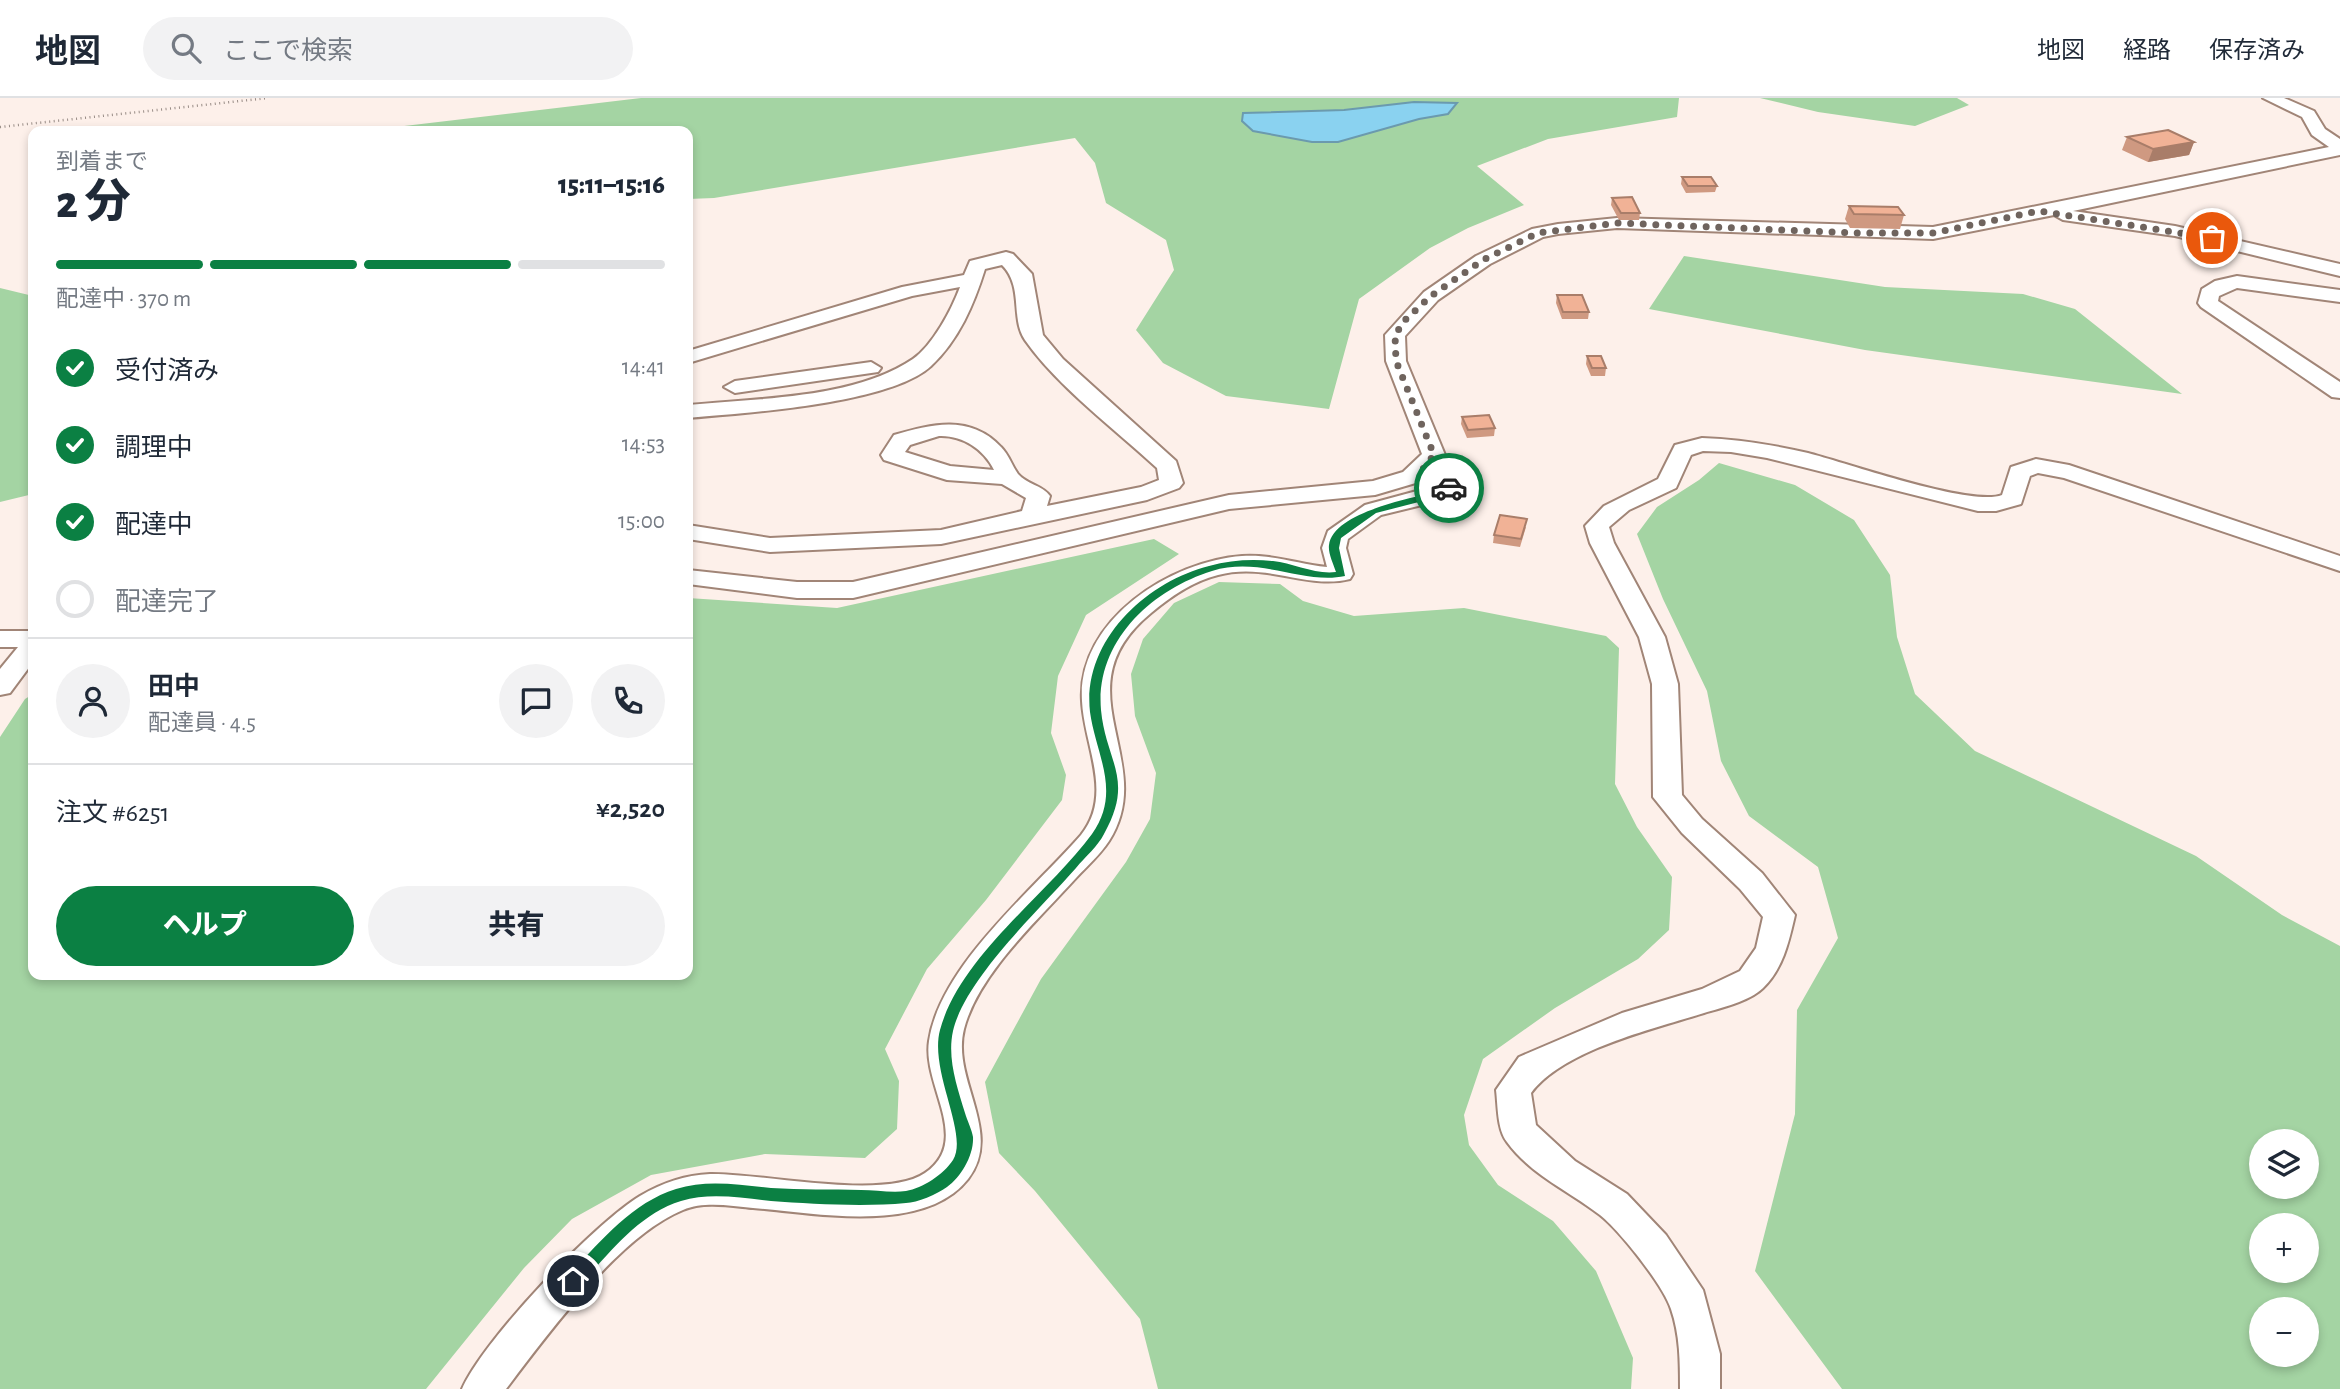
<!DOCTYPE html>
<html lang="ja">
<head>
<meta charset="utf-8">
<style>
  :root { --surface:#fff; --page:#f2f2f3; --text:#1f2937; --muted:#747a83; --line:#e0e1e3; --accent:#0b8043 }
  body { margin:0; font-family:"Alegreya Sans","Noto Sans JP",sans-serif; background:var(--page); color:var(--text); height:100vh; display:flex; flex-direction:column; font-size:26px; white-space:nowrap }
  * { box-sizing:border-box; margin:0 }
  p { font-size:23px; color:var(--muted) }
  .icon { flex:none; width:38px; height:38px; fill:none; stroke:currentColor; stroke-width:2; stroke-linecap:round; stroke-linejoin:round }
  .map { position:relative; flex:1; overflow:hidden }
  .side { position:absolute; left:28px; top:28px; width:665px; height:854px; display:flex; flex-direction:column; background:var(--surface); border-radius:14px; box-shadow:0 4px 10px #0003 }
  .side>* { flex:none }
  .controls { position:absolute; left:2249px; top:1031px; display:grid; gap:14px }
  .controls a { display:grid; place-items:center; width:70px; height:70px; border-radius:50%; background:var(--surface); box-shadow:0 4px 10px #0003; font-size:35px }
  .pin { position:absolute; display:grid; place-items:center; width:60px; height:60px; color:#fff; margin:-30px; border:4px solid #fff; border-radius:50%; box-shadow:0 2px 7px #0007 }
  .courier { position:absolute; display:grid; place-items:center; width:70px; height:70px; margin:-35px; border:5px solid #0b8043; border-radius:50%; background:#fff; color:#222; box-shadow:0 2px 9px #0007 }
  .summary em { font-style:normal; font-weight:800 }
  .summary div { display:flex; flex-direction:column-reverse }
  .summary { display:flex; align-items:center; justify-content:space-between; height:119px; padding:0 28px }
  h1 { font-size:46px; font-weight:800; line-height:52px }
  .bar { display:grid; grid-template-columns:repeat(4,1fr); gap:10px 7px; align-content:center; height:84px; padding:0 28px }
  .bar i { height:9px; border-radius:5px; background:var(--line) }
  .bar .on { background:var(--accent) }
  .bar p { grid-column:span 4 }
  .line { display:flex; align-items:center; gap:18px; padding:0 28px; border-top:2px solid var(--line) }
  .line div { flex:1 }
  .round { display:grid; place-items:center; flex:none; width:74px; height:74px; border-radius:37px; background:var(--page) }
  ol { padding:0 28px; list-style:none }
  li { display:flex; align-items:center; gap:21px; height:77px }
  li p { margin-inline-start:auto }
  li .icon { padding:7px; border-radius:50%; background:var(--accent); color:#fff; stroke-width:4 }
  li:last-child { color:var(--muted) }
  li i { width:38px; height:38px; border:4px solid var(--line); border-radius:50% }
  .button { display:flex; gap:14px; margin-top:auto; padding:14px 28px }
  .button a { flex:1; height:80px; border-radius:42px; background:var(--accent); color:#fff; font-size:28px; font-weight:800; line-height:80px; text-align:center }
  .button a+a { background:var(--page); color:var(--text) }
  header { display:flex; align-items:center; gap:42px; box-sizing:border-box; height:98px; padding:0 35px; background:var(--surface); border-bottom:2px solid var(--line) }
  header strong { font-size:33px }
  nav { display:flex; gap:38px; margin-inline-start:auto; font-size:24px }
  .search { width:490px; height:63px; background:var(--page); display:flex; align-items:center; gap:18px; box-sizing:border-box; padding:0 24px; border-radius:38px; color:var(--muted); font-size:26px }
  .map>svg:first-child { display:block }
</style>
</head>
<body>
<header>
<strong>地図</strong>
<div class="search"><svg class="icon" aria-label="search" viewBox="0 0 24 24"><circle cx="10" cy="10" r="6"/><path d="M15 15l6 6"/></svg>ここで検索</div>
<nav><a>地図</a><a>経路</a><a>保存済み</a></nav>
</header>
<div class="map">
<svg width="2340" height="1291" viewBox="0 0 2340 1291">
  <rect width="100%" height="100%" fill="#fdf0ea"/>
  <g fill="#a4d4a3" fill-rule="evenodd">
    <polygon points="641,0 1679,0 1677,19 1548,41 1477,68 1524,107 1468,130 1430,150 1359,201 1329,311 1226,298 1163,265 1136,232 1174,172 1166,142 1106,105 1095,65 1075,40 714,100 688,101 688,33 362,33"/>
    <polygon points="1760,0 1957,0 1969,7 1915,28 1818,14"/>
    <polygon points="1684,158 1885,189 2023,196 2075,211 2182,296 1865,252 1649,211"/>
    <polygon points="0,190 33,198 33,396 0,404"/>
    <path d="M1719 365 1795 387 1854 422 1890 477 1897 539 1915 596 1975 653 2196 758 2282 817 2340 848V1291H1842L1755 1173 1795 1016 1797 912 1838 840 1818 769 1749 718 1721 663 1707 593 1663 501 1637 436 1657 409 1699 382ZM2261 1043H2306V1088H2261ZM2306 1127V1172H2261V1127ZM2306 1211V1256H2261V1211Z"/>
    <polygon points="1154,441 1179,456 1086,517 1058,578 1051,635 1066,677 1062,702 986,802 927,871 885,951 899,983 897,1031 865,1060 765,1056 651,1077 572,1121 524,1170 426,1291 0,1291 0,639 25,601 33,596 33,877 688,877 688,500 837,510"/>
    <polygon points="1219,484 1280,486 1303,503 1354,518 1464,510 1606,538 1619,550 1615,686 1637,729 1672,779 1669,832 1638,861 1555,910 1483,961 1464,1017 1469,1047 1498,1087 1553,1123 1596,1173 1633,1260 1631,1291 1158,1291 1140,1221 1035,1093 999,1055 985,984 1041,881 1126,764 1150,721 1156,675 1135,618 1131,576 1143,541 1174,505"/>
  </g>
  <polygon fill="#8ad2f0" stroke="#6b9aae" stroke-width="2" points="1414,4 1457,5 1448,16 1419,21 1338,44 1312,44 1253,33 1242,23 1243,15 1344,12"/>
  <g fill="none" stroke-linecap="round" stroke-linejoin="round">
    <defs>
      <g id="minor">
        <path d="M2263 0H2284L2314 13 2325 31 2340 41V57L2073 113 2175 128 2340 166V178L2175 138 2063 122 2054 117 1933 141 1617 130 1558 136 1543 139 1490 166 1438 202 1405 238 1406 263 1445 357 1437 367 1452 370 1463 389 1451 400 1381 417 1348 441 1346 450 1353 476 1350 481C1308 492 1267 464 1218 477 1193 483 1170 499 1151 515 1058 591 1160 663 1109 743 1100 757 1087 768 1076 780 1039 821 978 876 964 931 951 982 1004 1034 968 1081 924 1137 815 1115 753 1110 731 1108 704 1103 683 1112 619 1138 548 1236 506 1291H462C483 1242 594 1126 640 1098 662 1085 685 1077 710 1076 762 1075 884 1103 925 1075 973 1042 922 988 929 943 940 868 1033 792 1081 737 1114 696 1084 648 1082 603 1077 522 1171 463 1242 458 1272 456 1298 466 1327 469L1322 450 1328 433 1365 407 1439 387 1435 380 1425 378 1419 384 1375 397 1229 411 853 500H797L688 486V472L797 484H853L1229 397 1373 383 1403 374 1422 356 1386 263 1385 237 1424 194 1476 158 1532 131 1558 126 1617 120 1933 129 2329 49 2312 37 2302 19Z"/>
        <path d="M1006 154 1013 156 1032 176 1043 237 1063 261 1176 363 1183 385 1179 390 1147 402 941 446 770 454 688 441V427L770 440 941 432 1022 413 1026 400 1002 386 947 382 884 362 881 357 894 337C932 326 970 316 1001 349 1009 357 1012 368 1018 376 1026 386 1042 387 1050 398L1047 408 1141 389 1159 382 1157 370C1115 331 1058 289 1025 242 1010 220 1024 189 1002 167L985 171C974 206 959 242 931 268 890 306 745 315 688 320V307C758 300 854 301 913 261 933 247 952 211 960 189L912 198 688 265V253L902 189 964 177 970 163ZM939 338C962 337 984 351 994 372L950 368 905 354 910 347Z"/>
        <polygon points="2237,178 2340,192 2340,204 2237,190 2219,198 2218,203 2340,284 2340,300 2332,299 2201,209 2198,205 2202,191 2215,183"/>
        <polygon points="871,264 881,270 878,274 735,295 724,289 735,283"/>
        <path d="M1702 340C1738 341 1773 347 1808 355 1847 365 1971 409 2002 397L2011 369 2036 361 2069 367 2340 458V473L2064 380 2038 375 2030 378 2021 406 1996 413H1978L1767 360 1731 354 1703 353 1691 357 1676 390 1629 412 1609 429 1614 445 1665 539 1678 586 1682 697 1702 721 1762 775 1795 817C1789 843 1783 871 1763 890 1750 903 1721 910 1704 915 1653 931 1563 952 1531 995L1536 1027 1575 1063 1627 1096 1666 1137 1703 1192 1720 1256V1291H1680C1680 1264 1680 1237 1671 1211 1663 1187 1620 1133 1600 1117 1569 1093 1531 1077 1507 1044 1497 1031 1498 1008 1496 992L1519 959 1622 915 1702 891 1740 873 1756 850 1763 819 1740 791 1682 735 1653 699 1652 586 1639 539 1590 445 1585 428 1604 408 1658 381 1675 347Z"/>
        <polygon points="0,533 33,533 33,564 10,595 0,597 0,571 18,549 0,549"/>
      </g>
    </defs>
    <use href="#minor" stroke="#a18577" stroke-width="4"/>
    <polyline stroke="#988c86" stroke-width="2.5" stroke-dasharray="1 3.5" stroke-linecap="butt" points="0,29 268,0"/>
    <use href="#minor" fill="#fff" fill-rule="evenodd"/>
  </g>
  <g fill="#cf9981">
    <polygon points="2127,39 2194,44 2189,57 2148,64 2122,52"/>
    <polygon points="1682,79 1717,88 1715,94 1686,95 1681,86"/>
    <polygon points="1612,100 1640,115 1639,122 1619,122 1611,107"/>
    <polygon points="1849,108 1904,117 1900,131 1850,130 1845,121"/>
    <polygon points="1557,197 1589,214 1588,221 1562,221 1556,205"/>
    <polygon points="1587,258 1606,270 1605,278 1591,278 1586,266"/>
    <polygon points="1462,319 1495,330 1494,338 1467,340 1461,326"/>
    <polygon points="1526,429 1520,449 1493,445 1494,437"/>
  </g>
  <polygon fill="#a97d69" points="2194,44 2189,57 2148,64 2153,51"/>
  <g fill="#f1b296" stroke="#a97d69" stroke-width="2">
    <polygon points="2168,32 2194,44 2153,51 2127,39"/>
    <polygon points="1682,79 1711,79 1717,88 1688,88"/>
    <polygon points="1632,99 1640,115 1621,115 1612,100"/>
    <polygon points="1849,108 1898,109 1904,117 1854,116"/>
    <polygon points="1557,197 1582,197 1589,214 1563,214"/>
    <polygon points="1587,258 1601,258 1606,270 1592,270"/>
    <polygon points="1489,317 1495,330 1468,332 1462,319"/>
    <polygon points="1500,417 1527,421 1521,441 1494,437"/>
  </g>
  <path fill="#0b8043" d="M1449 388 1453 390 1446 397 1376 415 1341 440 1339 450 1345 478C1304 487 1261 458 1212 473 1151 492 1095 544 1101 612 1106 664 1135 681 1104 736 1098 748 1085 759 1076 770 1040 811 965 881 953 933 947 960 957 989 965 1015 967 1022 972 1032 973 1039 974 1057 961 1079 947 1089 937 1096 917 1105 906 1105 864 1109 812 1106 771 1103 742 1100 710 1094 681 1103 638 1116 608 1157 579 1188H568V1178C599 1145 631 1105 676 1091 707 1081 740 1087 771 1090 801 1092 831 1091 861 1092 875 1092 892 1095 906 1093 923 1090 943 1077 953 1062 969 1036 929 973 940 932 960 858 1047 797 1092 736 1122 694 1096 657 1090 614 1082 543 1146 484 1209 468 1230 462 1252 461 1273 463 1293 465 1316 477 1336 474 1333 465 1328 455 1329 447 1333 414 1413 400 1439 393Z"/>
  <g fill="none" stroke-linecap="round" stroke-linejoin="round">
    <polyline stroke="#6f645e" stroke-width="7" stroke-dasharray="0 12.6" points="1449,390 1444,375 1423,371 1434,357 1396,263 1395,237 1405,222 1431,198 1483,162 1538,135 1617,125 1855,135 1933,135 2039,113 2212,140"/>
  </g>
</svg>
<div class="controls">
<a><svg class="icon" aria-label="layers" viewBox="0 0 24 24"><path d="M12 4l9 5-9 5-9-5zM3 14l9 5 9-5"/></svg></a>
<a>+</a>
<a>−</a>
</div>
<div class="pin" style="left:2212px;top:140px;background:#ea580c"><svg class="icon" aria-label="bag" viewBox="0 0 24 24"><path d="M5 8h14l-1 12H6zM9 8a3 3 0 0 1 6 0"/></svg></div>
<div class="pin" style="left:573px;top:1183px;background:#1f2937"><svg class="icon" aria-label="home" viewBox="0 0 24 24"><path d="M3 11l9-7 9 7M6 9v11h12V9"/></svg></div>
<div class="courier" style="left:1449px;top:390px"><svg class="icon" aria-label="car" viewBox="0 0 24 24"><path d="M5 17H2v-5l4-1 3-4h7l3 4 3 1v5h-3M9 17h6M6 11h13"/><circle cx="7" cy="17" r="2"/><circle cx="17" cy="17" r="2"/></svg></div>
<section class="side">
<div class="summary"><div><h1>2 分</h1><p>到着まで</p></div><em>15:11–15:16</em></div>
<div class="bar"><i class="on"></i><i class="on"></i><i class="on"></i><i></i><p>配達中 · 370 m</p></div>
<ol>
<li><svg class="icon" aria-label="check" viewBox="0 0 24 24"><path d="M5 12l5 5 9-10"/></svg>受付済み<p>14:41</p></li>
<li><svg class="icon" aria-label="check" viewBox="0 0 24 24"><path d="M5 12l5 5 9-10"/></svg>調理中<p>14:53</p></li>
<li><svg class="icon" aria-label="check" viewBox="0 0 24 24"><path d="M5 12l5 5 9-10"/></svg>配達中<p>15:00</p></li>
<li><i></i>配達完了</li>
</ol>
<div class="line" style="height:126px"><a class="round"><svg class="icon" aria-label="person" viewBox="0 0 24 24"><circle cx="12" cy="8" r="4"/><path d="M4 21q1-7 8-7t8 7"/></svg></a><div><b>田中</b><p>配達員 · 4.5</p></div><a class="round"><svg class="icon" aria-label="chat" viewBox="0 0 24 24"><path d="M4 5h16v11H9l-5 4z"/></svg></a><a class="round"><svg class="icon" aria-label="phone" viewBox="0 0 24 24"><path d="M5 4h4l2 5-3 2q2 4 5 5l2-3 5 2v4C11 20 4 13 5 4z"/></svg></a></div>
<div class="line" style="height:91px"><div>注文 #6251</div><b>¥2,520</b></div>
<div class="button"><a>ヘルプ</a><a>共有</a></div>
</section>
</div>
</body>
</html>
